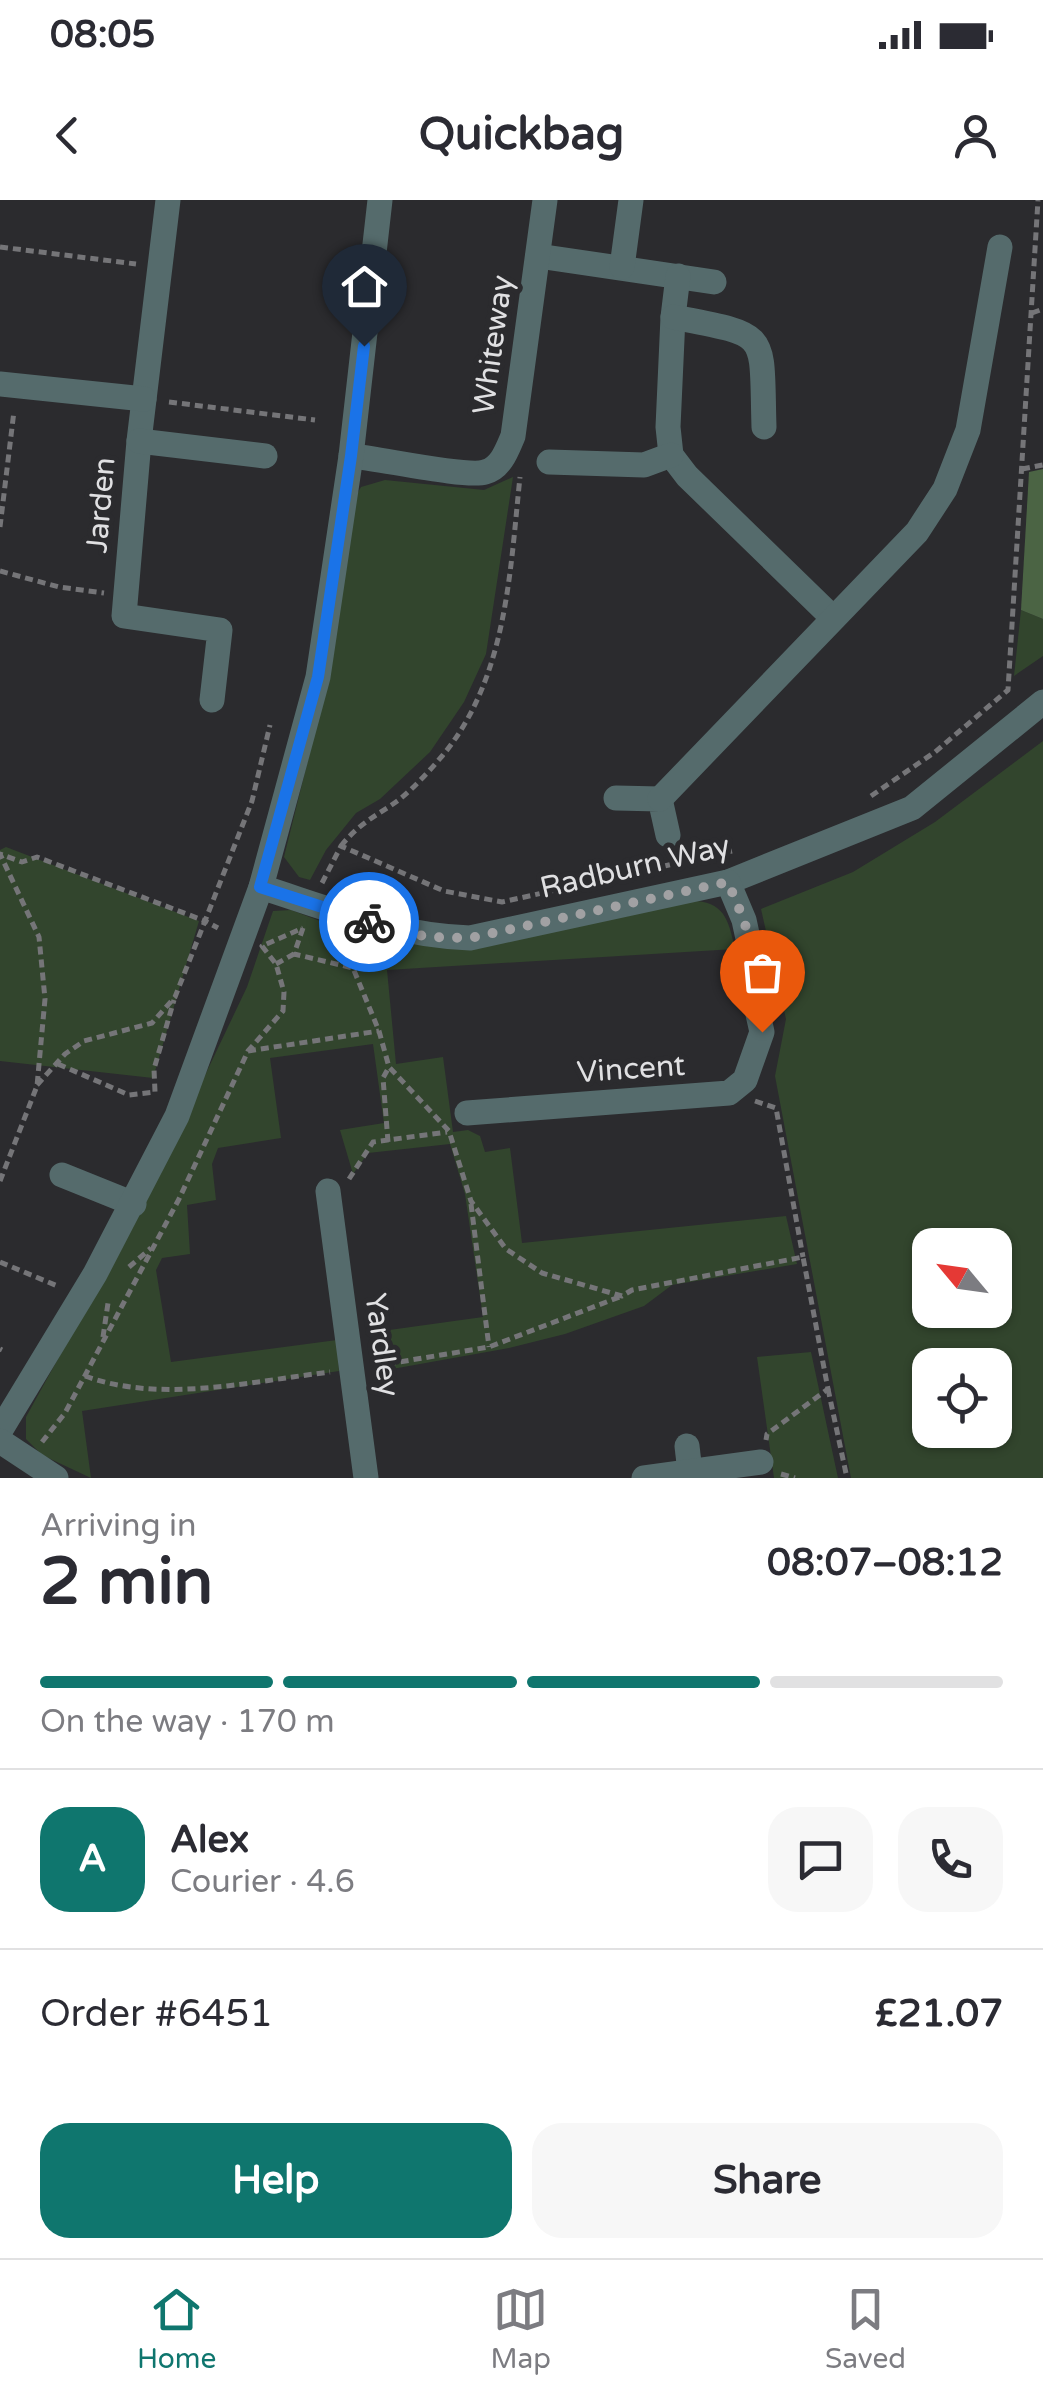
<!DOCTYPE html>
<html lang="en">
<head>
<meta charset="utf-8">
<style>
  :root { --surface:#fff; --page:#f7f7f7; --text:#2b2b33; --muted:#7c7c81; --line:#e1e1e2; --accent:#0f766e }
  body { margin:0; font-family:"Varela Round",sans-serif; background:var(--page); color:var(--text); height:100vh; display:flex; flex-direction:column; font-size:38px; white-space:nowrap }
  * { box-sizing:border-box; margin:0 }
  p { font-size:32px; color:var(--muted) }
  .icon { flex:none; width:55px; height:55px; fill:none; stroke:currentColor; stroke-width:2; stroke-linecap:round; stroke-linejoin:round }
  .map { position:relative; height:1278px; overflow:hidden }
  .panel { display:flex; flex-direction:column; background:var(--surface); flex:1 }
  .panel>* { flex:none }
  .needle { width:65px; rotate:299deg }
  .controls { position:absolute; left:912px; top:1028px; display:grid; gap:20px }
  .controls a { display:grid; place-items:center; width:100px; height:100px; border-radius:20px; background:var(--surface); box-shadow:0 2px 8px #0004; font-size:50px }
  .pin { position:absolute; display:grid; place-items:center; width:85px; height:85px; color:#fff; margin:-102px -42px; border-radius:50% 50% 50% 0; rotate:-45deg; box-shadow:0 0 10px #0007 }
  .pin .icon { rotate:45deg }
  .courier { position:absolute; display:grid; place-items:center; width:100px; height:100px; margin:-50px; border:8px solid #1a73e8; border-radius:50%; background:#fff; color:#222; box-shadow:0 2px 12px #0007 }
  .summary em { font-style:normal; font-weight:800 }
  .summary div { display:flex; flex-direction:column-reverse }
  .summary { display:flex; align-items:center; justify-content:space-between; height:170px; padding:0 40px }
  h1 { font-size:65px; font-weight:800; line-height:75px }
  .bar { display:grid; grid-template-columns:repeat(4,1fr); gap:15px 10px; align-content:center; height:120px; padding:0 40px }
  .bar i { height:12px; border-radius:8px; background:var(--line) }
  .bar .active { background:var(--accent) }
  .bar p { grid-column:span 4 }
  .line { display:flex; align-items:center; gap:25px; padding:0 40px; border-top:2px solid var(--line) }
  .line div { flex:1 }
  .round { display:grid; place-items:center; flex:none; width:105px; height:105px; border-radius:30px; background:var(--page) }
  .cta { display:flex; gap:20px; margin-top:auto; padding:20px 40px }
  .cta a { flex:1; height:115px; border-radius:30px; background:var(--accent); color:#fff; font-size:40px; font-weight:800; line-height:115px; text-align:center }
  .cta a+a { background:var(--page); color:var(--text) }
  .status { display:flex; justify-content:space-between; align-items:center; height:70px; padding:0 50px; background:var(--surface); direction:ltr }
  .status svg { height:28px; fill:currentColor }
  header { display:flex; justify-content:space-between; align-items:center; height:130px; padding:0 40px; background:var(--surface); font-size:45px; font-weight:800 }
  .menu { display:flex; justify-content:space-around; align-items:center; height:140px; border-top:2px solid var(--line); background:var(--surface); font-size:28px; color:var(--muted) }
  .menu a { display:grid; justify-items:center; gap:5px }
  .menu .active { color:var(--accent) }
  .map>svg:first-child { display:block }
</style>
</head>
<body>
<div class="status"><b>08:05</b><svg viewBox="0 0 49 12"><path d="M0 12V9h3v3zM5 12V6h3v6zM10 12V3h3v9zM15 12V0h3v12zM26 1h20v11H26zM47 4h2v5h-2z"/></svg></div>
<header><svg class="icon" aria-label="back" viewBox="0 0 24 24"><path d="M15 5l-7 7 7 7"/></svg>Quickbag<svg class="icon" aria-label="person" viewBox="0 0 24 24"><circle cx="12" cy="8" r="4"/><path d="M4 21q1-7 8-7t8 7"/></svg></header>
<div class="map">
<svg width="1043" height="1278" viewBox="0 0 1043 1278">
  <rect width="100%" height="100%" fill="#2b2b2e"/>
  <g fill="#32452d" fill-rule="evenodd">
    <polygon points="513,277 486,454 464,502 430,552 380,599 356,613 326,650 310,680 299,677 284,657 329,475 353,301 361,287 385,280 484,290"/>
    <polygon points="1021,410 1043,419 1043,456 1014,476"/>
    <path d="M1043 541V1278H851L775 876 786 819 761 709 853 672 935 622ZM930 1045H995V1110H930ZM930 1165H995V1230H930Z"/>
    <polygon points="6,647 199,721 153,878 0,861 0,650"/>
    <path d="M697 701C726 704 729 723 735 749L387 770 396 864 443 857 453 932 468 930 480 936 485 952 510 948 522 1043 786 1016 797 1064 672 1085 644 1106 565 1134 509 1148 381 1171 375 1132 483 1117 465 994 450 944 368 953 353 974 340 930 384 923 373 844 270 858 281 938 218 948 212 964 216 1000 187 1005 190 1054 162 1058 156 1070 171 1162 337 1140 339 1171 82 1211 91 1278 42 1255 26 1239V1217L148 995 247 787 273 711 291 710 336 727 418 745Z"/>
    <polygon points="811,1152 838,1278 774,1278 757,1157"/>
  </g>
  <polygon fill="#4b6444" points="1043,269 1043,419 1021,410 1029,272"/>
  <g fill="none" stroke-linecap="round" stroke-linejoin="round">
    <g stroke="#757578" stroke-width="5" stroke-dasharray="8 5" stroke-linecap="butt">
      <polyline points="0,47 136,64"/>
      <polyline points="1032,113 1043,109"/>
      <polyline points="169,202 315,220"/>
      <polyline points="1022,269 1043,265"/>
      <polyline points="0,327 14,211"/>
      <polyline points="0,371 59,387 104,393"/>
      <polyline points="871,596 935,552 1008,490 1038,0"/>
      <path d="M341 646C360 622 377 616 400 599 415 587 431 569 443 555 507 477 510 372 520 277"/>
      <polyline points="322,683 341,646 444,691 502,702 732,651"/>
      <polyline points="303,728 294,754 353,768 379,831 389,867 449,931 471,1001 506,1049 542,1073 622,1096 632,1090 803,1057 828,1189 767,1234 766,1240"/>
      <polyline points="276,764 294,754"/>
      <polyline points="248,851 379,831"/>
      <polyline points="58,864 129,895 155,892 154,869 174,800"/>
      <polyline points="37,885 65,854 84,841 152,823 175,797 205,721 218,728"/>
      <polyline points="755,901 776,908 803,1057"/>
      <polyline points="388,942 383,878 389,867"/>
      <polyline points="349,979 373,942 447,932"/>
      <polyline points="0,981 37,886 45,799 39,737 0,654 22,662 37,657 205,721 252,601 270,525"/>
      <polyline points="471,1004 489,1147"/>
      <polyline points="0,1062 60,1087"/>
      <polyline points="129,1067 151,1048"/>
      <polyline points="103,1137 108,1103"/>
      <polyline points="0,1149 2,1150"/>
      <polyline points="375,1166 489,1147 622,1096"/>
      <path d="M85 1176C161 1204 252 1181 330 1172"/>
      <polyline points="828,1189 847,1278"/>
      <polyline points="42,1242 65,1213 179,999 248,851 283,811 284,792 276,764 262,746 303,728"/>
      <polyline points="781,1274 795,1278"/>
    </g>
    <g stroke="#556b6c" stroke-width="25">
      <polyline points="168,0 139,241 124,416 220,430 212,500"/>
      <polyline points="538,56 714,82"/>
      <polyline points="622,67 631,0"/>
      <polyline points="678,76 673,117 668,227 671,255 687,276 833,418"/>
      <path d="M673 117C772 136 761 130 764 227"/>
      <polyline points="0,184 144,199"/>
      <polyline points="139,241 265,256"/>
      <path d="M351 256C378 258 466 278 485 272 501 268 507 250 513 236L545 0"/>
      <polyline points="549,262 644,265 671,255"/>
      <polyline points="616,598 660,599 668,635"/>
      <polyline points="660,599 917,332 945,289 968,230 1000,47"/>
      <path d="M261 687C330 709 396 736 470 738L728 682 912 608 1043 502"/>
      <polyline points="467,913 729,893 745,880 762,832 755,801 749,743 744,720 728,682"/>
      <polyline points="62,975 134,1004"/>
      <polyline points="328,991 366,1278"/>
      <polyline points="0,1231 95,1074 177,916 261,687 318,477 351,256 380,0"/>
      <polyline points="0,1241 56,1278"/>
      <polyline points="687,1246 690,1272"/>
      <polyline points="644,1278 761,1262"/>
    </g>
  </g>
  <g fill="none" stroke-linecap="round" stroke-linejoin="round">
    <path stroke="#a1a1a3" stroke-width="10" stroke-dasharray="0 18" d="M369 722 427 737 470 738 728 682C736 702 746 722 750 743 754 773 755 802 762 832"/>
    <polyline stroke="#1a73e8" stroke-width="12" points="364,146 351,256 318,477 260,687 369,722"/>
  </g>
  <g text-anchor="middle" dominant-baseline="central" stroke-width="10" stroke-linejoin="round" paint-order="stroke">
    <g font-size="30" fill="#e0e0e2" stroke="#2b2b2e">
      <text transform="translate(493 145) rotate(-82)">Whiteway</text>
      <text transform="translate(101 305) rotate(-85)">Jarden</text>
      <text transform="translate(635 667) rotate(-13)">Radburn Way</text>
      <text transform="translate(631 869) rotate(-4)">Vincent</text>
      <text transform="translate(382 1145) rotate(82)">Yardley</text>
    </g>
  </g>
</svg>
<div class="controls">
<a><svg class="needle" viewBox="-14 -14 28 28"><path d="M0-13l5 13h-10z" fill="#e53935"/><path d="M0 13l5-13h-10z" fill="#7c7c81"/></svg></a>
<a><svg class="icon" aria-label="locate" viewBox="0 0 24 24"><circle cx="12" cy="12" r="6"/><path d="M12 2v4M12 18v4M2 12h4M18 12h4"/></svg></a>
</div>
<div class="pin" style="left:762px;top:832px;background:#ea580c"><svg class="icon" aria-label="bag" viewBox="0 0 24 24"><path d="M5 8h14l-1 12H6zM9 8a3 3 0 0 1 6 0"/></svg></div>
<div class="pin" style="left:364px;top:146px;background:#1f2937"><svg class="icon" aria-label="home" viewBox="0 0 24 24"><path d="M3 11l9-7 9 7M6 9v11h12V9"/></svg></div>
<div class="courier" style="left:369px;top:722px"><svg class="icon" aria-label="bike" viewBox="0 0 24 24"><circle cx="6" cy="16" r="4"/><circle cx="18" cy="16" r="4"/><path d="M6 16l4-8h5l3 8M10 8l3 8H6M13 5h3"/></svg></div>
</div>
<section class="panel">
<div class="summary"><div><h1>2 min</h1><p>Arriving in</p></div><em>08:07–08:12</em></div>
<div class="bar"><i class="active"></i><i class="active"></i><i class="active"></i><i></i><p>On the way · 170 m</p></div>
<div class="line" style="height:180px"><b class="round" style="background:var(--accent);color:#fff">A</b><div><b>Alex</b><p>Courier · 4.6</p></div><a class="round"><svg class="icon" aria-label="chat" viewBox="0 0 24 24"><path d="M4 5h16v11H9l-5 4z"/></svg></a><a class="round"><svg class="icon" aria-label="phone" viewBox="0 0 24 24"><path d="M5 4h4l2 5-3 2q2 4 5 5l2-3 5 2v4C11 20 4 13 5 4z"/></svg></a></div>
<div class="line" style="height:130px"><div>Order #6451</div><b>£21.07</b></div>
<div class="cta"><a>Help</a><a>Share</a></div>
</section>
<nav class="menu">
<a class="active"><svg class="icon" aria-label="home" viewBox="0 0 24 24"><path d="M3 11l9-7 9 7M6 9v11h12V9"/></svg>Home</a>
<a><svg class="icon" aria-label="map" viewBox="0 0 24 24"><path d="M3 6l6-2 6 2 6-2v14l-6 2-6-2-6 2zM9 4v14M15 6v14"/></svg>Map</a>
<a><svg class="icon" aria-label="saved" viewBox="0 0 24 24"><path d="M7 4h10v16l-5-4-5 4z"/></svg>Saved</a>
</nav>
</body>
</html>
